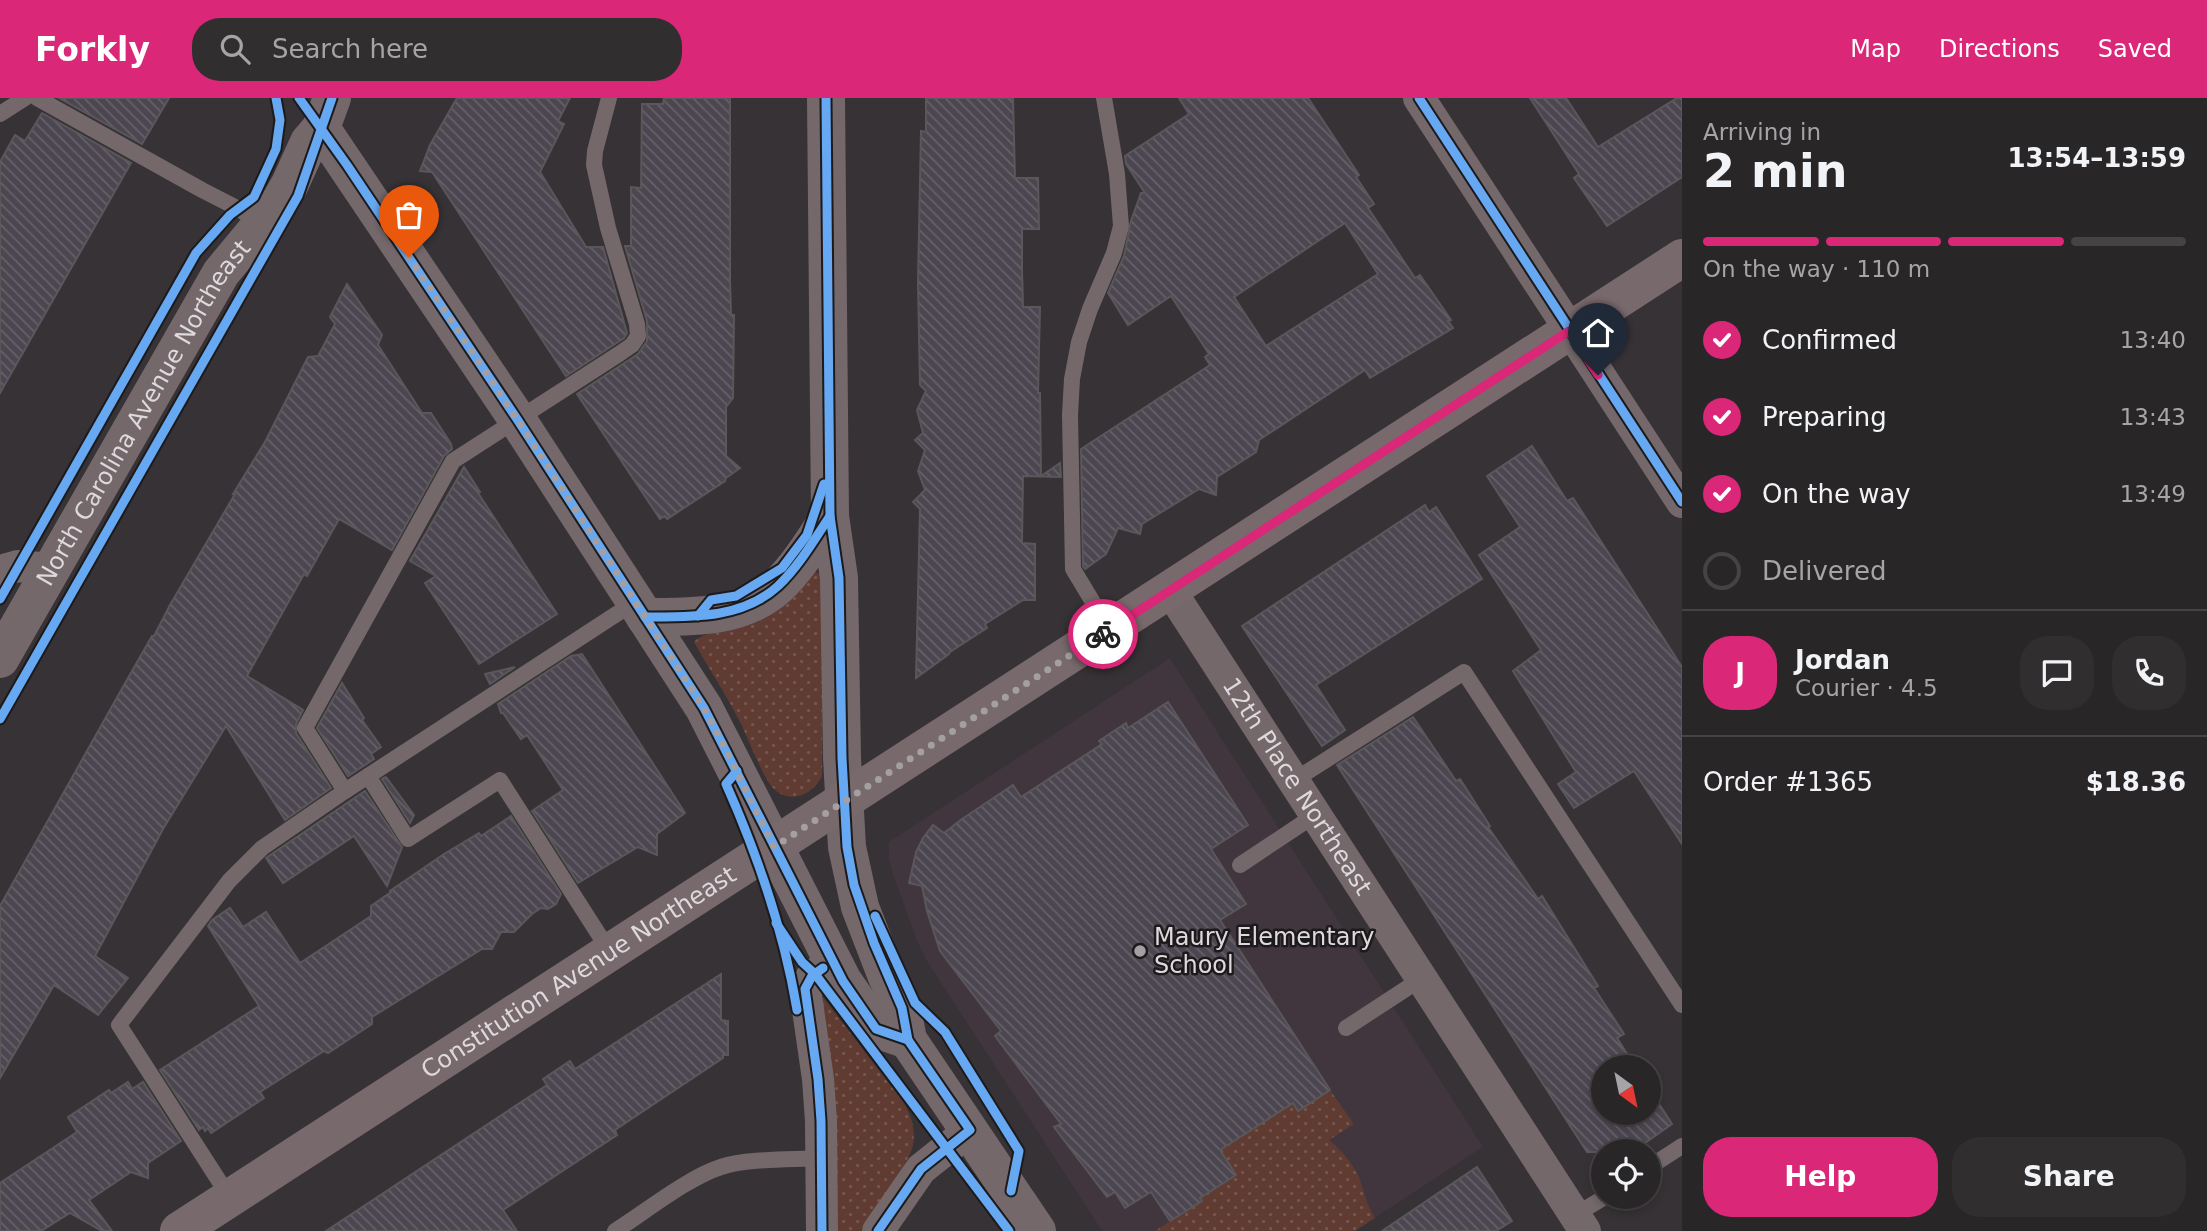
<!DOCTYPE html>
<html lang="en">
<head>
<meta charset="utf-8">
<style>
  :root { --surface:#292628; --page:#312e30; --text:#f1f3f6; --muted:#a5a5a8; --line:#454345; --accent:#db2777 }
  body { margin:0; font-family:"DejaVu Sans",sans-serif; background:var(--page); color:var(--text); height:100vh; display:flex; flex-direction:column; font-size:26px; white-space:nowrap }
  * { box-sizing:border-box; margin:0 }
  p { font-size:23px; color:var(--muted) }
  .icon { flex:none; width:38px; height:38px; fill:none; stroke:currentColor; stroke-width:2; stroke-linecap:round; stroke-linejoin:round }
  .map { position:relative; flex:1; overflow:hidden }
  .sheet { display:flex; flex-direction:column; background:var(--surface); width:525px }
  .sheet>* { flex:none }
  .needle { width:46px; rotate:147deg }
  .tools { position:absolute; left:1591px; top:957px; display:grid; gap:14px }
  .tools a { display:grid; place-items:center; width:70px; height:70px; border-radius:50%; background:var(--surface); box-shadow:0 4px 10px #0003,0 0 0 2px var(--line); font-size:35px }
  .pin { position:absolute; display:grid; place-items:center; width:60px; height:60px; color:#fff; margin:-72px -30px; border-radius:50% 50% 50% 0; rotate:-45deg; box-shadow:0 0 7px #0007 }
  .pin .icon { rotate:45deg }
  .courier { position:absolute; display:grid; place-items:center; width:70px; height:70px; margin:-35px; border:5px solid #db2777; border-radius:50%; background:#fff; color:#222; box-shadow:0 2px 9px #0007 }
  .head em { font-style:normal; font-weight:800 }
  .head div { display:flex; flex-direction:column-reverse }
  .head { display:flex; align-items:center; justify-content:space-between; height:119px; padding:0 21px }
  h1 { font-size:46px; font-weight:800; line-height:52px }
  .bar { display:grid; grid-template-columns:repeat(4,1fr); gap:10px 7px; align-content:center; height:84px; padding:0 21px }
  .bar i { height:9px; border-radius:5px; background:var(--line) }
  .bar .current { background:var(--accent) }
  .bar p { grid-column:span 4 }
  .line { display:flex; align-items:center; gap:18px; padding:0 21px; border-top:2px solid var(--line) }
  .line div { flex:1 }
  .round { display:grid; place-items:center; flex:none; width:74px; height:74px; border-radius:28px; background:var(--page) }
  ol { padding:0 21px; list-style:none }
  li { display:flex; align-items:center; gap:21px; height:77px }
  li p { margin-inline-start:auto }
  li .icon { padding:7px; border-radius:50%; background:var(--accent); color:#fff; stroke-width:4 }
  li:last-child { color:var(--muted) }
  li i { width:38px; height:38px; border:4px solid var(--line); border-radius:50% }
  .cta { display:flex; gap:14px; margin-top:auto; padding:14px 21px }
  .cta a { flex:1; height:80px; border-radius:28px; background:var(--accent); color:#fff; font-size:28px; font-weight:800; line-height:80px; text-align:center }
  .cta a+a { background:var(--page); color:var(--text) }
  header { display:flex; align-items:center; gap:42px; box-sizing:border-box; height:98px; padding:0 35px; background:var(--accent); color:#fff }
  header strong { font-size:33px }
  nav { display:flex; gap:38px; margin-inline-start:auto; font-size:24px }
  .search { width:490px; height:63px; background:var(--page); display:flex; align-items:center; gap:18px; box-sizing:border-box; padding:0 24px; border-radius:28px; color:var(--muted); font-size:26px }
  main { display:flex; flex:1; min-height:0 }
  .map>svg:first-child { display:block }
</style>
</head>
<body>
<header>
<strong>Forkly</strong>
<div class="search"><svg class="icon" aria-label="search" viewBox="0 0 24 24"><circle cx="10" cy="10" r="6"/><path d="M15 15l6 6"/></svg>Search here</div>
<nav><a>Map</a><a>Directions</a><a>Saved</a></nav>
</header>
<main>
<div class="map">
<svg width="1682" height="1133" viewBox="0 0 1682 1133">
  <defs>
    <pattern id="park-dots" width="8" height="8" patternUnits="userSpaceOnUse" patternTransform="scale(1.75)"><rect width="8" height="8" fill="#603b32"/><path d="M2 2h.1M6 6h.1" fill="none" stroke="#76574f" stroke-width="1.8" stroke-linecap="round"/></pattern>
    <pattern id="building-back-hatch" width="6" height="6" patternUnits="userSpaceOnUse" patternTransform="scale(1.75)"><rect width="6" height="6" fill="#4c4650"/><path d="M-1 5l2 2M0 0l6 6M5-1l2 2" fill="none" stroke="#656069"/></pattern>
  </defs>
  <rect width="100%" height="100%" fill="#373235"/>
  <polygon fill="#41353e" points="1170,560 1483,1049 1355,1133 1102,1133 927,863 917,843 893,776 889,762 889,744"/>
  <g fill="url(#park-dots)">
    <path d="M815 474 820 476 822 480V678C814 696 791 707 774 691 763 680 748 640 740 624 726 596 709 571 694 544 704 532 741 531 756 524 779 514 797 491 815 474Z"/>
    <path d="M822 898 904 1005C911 1018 916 1031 913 1047 908 1069 874 1112 861 1133H831Z"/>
    <path d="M1330 992 1354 1026 1329 1042C1341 1052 1351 1063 1358 1077 1364 1092 1366 1106 1375 1120L1355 1133H1155L1202 1103 1200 1100 1236 1077 1220 1052 1293 1005 1298 1012Z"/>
  </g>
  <g fill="url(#building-back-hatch)" stroke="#5a575a" stroke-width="2" fill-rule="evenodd">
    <polygon points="59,0 169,0 142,46"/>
    <polygon points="457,0 570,0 558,23 564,26 540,74 586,149 603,149 627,235 624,240 566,278 432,74 420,73 430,47"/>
    <polygon points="664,0 730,0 730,182 731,217 734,217 733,300 726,309 726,358 740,370 726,380 725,383 667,421 665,418 660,421 577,296 638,256 647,243 647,223 625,148 631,148 631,89 641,90 642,6 663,6"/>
    <polygon points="926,0 1013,0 1015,80 1038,80 1039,131 1022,131 1022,172 1023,209 1040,209 1038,295 1040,295 1041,378 1060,365 1061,379 1023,378 1022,445 1035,446 1035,502 1023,502 985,526 987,530 950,554 949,556 916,580 920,411 913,404 925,392 918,373 925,352 915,342 923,335 917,312 926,293 920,287 918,184 921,33 926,34"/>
    <path d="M1179 0H1308L1359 77 1356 79 1374 106 1368 110 1415 180 1420 177 1451 222 1448 223 1453 230 1370 280 1365 272 1259 342 1256 354 1217 379 1216 397 1199 391 1142 426 1140 436 1118 430 1106 456 1085 471 1083 468 1081 351 1210 267 1205 259 1209 256 1171 198 1128 227 1108 195 1124 158 1131 123 1141 95H1145L1126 66 1125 58 1189 16ZM1345 125 1378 176 1266 248 1234 199Z"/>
    <polygon points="1530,0 1566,0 1598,49 1677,0 1682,0 1682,79 1607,128 1574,80 1579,76"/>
    <polygon points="42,15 131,65 0,295 0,64 15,37 25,43"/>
    <polygon points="347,186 382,237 378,247 422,315 431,315 451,346 452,351 444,358 392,452 339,421 307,478 304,476 247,578 303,612 296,626 296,635 331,690 285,722 226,628 163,731 95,858 128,880 98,917 54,887 0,980 0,808 124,587 152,538 154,538 170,507 235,396 233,396 265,344 308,259 318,258 335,226 330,219"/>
    <polygon points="1532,348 1567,403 1573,400 1682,569 1682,746 1634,673 1574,710 1558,686 1576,674 1513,573 1541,552 1479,457 1520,429 1487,378"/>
    <polygon points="464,369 480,394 478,395 557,516 479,566 425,485 436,478 410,463"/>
    <polygon points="1425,407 1429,414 1436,409 1482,481 1316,587 1345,632 1322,648 1242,528"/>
    <polygon points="582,556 685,715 657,736 657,757 638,749 578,785 532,713 563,692 527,637 521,641 503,615 501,615 498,606 571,558"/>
    <polygon points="515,569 490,586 485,576"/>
    <polygon points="342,585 364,620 362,622 381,649 371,656 374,661 348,678 317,630"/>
    <polygon points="1168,604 1248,727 1211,751 1246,806 1220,822 1330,992 1298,1013 1293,1005 1220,1052 1236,1077 1200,1100 1202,1103 1170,1123 1151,1094 1125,1110 1115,1094 1107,1099 1054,1029 1061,1026 995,938 1001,933 940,853 927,813 922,788 909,785 916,754 923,740 933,727 944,735 962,721 1013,687 1021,699 1102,646 1099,643 1126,625 1128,630"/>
    <polygon points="1413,619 1456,683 1460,681 1490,728 1488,729 1538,801 1542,798 1598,888 1594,890 1624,936 1617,940 1636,970 1603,970 1603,1015 1648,1015 1648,989 1672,1026 1632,1054 1587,1054 1337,667"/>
    <polygon points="386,679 414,717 410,725 382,681"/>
    <polygon points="365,693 402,749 387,788 354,738 283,785 266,760"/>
    <polygon points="511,718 561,796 556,806 548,811 541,810 532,816 514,834 501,834 492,851 482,851 372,919 372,926 328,955 324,953 260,994 264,1000 211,1035 208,1030 205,1033 203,1029 199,1032 160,972 259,908 208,828 212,822 230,810 243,829 266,814 300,865 371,818 371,808 391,794 390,793 444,756 479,735 481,738"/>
    <polygon points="721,876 721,922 728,923 728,957 723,957 723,960 615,1032 617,1037 503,1112 517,1133 326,1133 547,987 543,981 570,963 575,971"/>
    <polygon points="128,984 132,991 143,984 181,1043 148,1065 148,1080 131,1074 89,1102 112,1133 102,1133 70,1115 41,1133 0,1133 0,1085 77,1034 68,1019 109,992 111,995"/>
    <polygon points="1477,1069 1512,1123 1496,1133 1382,1133"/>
  </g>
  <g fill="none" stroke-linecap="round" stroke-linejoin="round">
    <g stroke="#74686b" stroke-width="16">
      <polyline points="37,0 202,92 239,111 262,126"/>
      <polyline points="1104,0 1117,76 1121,128 1114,155 1090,211 1079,244 1072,281 1070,317 1073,471 1109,531"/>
      <polyline points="0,16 25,0"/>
      <polyline points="368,678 408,741 500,682 610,854"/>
      <polyline points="1293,683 1464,574 1682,907"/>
      <polyline points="345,693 305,630 453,363 619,256 632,247 638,238 637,226 608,130 594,67 595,53 609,0"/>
      <polyline points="1240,767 1315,717"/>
      <polyline points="1346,930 1421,881"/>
      <polyline points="1648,1070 1682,1048"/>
      <polyline points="230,1100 119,927 229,783 262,750 345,693 635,504"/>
      <polyline points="1575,1117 1605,1099"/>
      <path d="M615 1133C645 1114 689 1079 721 1069 749 1060 793 1062 823 1060"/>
    </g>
    <g stroke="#74686b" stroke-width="32">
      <polyline points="1419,0 1682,404"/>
      <polyline points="0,473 18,468 51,471"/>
      <path id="s1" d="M1170 492 1585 1133"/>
      <polyline points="822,1133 821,1023 818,981 805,891 812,878 832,864"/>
      <polyline points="878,1133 921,1071 970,1032"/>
    </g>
    <g stroke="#74686b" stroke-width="38">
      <polyline points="826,0 830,418 839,480 842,660 847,749 860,809 887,879 902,910 908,942 1037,1133"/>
      <polyline points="321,30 517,321 704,610 843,883 876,931 908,942"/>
      <path d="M645 519C691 519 742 521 778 488 799 468 814 442 830 418"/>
    </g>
    <path stroke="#78696c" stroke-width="38" id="s2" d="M179 1133 1682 160"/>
    <path stroke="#74686b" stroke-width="38" id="s3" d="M0 561 221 175 279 105 290 86 309 44 321 30 332 0"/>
    <defs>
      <g id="cycleway">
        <polyline points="299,0 347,67 517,321 704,610 843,883 876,931 908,942"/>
        <polyline points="826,0 830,418 839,480 842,660 847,749 854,787 874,845 902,910 908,942 970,1032 921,1071 878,1133"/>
        <polyline points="1419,0 1682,404"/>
        <polyline points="0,501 196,155 230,117 254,99 276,51 280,22 276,0"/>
        <polyline points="698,518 711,502 736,498 782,470 807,437 824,386"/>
        <path d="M645 519C691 519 742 521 778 488 799 468 814 442 830 418"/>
        <polyline points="0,621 298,98 332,0"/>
        <path d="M737 673 726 686C758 758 784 834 797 912"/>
        <polyline points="875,818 915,905 945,934 1019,1053 1011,1093"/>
        <polyline points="776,825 802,864 815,876 1009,1133"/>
        <polyline points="822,1133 821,1023 818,981 805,891 812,878 823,870"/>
      </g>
    </defs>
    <use href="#cycleway" stroke="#1d1a1c" stroke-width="13"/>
    <use href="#cycleway" stroke="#66a8f1" stroke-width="9"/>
  </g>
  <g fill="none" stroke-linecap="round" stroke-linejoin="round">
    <polyline stroke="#a49fa2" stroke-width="7" stroke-dasharray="0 12.6" points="409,159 517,321 704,610 717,634 774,749 1103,536"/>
    <polyline stroke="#db2777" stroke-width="9" points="1103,536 1569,233 1598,277"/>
  </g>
  <circle fill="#a49fa2" stroke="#1d1a1c" stroke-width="2.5" cx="1140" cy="853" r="7"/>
  <g text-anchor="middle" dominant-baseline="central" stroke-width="5" stroke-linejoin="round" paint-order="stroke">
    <g font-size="24" fill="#ded9dd" stroke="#1d1a1c">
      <text stroke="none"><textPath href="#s3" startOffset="285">North Carolina Avenue Northeast</textPath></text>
      <text stroke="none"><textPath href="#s1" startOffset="234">12th Place Northeast</textPath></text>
      <text stroke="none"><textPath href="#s2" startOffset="476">Constitution Avenue Northeast</textPath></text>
    </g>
    <g font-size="24" fill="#ded9dd" stroke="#1d1a1c" text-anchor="start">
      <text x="1154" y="839">Maury Elementary<tspan x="1154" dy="28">School</tspan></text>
    </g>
  </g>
</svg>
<div class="tools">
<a><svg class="needle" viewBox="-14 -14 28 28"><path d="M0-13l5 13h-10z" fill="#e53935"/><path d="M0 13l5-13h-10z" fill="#a5a5a8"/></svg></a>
<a><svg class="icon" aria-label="locate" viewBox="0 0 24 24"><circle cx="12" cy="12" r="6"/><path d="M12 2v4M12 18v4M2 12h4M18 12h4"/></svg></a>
</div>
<div class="pin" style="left:409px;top:159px;background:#ea580c"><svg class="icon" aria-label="bag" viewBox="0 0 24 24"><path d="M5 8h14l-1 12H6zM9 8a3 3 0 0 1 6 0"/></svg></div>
<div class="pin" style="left:1598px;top:277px;background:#1f2937"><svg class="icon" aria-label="home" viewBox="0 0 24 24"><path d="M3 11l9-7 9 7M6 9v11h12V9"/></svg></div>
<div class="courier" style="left:1103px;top:536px"><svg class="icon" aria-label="bike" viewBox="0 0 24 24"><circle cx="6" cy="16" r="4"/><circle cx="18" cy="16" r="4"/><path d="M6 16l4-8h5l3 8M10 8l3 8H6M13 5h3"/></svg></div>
</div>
<section class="sheet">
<div class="head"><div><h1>2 min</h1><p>Arriving in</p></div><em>13:54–13:59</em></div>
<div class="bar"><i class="current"></i><i class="current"></i><i class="current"></i><i></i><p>On the way · 110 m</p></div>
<ol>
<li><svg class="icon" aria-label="check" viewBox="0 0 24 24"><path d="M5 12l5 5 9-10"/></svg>Confirmed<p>13:40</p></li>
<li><svg class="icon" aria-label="check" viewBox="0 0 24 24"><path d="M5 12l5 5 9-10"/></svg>Preparing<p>13:43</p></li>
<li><svg class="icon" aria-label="check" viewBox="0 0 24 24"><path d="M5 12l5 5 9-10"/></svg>On the way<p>13:49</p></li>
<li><i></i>Delivered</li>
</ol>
<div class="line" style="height:126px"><b class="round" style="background:var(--accent);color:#fff">J</b><div><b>Jordan</b><p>Courier · 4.5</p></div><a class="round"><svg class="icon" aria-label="chat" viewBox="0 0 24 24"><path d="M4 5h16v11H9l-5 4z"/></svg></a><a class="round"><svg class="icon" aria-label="phone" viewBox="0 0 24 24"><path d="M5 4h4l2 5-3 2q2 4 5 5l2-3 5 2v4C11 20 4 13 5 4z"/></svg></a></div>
<div class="line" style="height:91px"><div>Order #1365</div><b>$18.36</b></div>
<div class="cta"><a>Help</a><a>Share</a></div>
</section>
</main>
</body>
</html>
